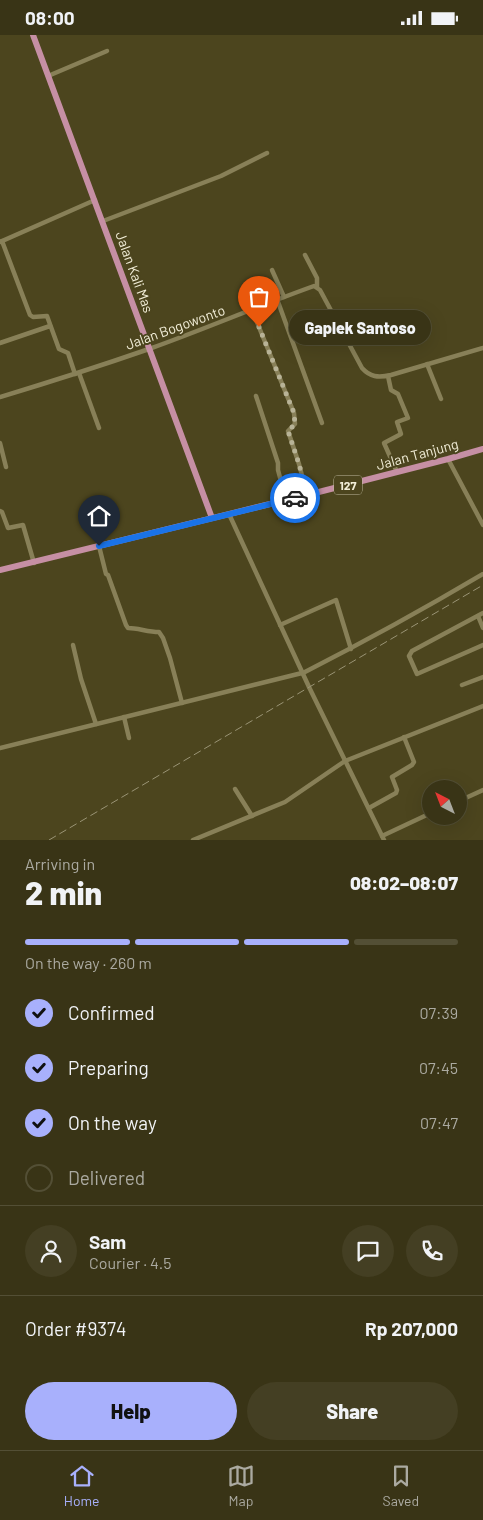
<!DOCTYPE html>
<html lang="en">
<head>
<meta charset="utf-8">
<style>
  :root { --surface:#393416; --page:#443f23; --text:#f1f3f6; --muted:#abaaa1; --line:#534f35; --accent:#a8b0fc }
  body { margin:0; font-family:Barlow,sans-serif; background:var(--page); color:var(--text); height:100vh; display:flex; flex-direction:column; font-size:19px; white-space:nowrap }
  * { box-sizing:border-box; margin:0 }
  p { font-size:16px; color:var(--muted) }
  .icon { flex:none; width:28px; height:28px; fill:none; stroke:currentColor; stroke-width:2; stroke-linecap:round; stroke-linejoin:round }
  .map { position:relative; height:805px; overflow:hidden }
  .sheet { display:flex; flex-direction:column; background:var(--surface); flex:1 }
  .sheet>* { flex:none }
  .needle { width:32px; rotate:318deg }
  .fabs { position:absolute; left:422px; top:745px; display:grid; gap:10px }
  .fabs a { display:grid; place-items:center; width:45px; height:45px; border-radius:50%; background:var(--surface); box-shadow:0 5px 20px #0002,0 0 0 1px var(--line); font-size:25px }
  .pin { position:absolute; display:grid; place-items:center; width:42px; height:42px; color:#fff; margin:-51px -21px; border-radius:50% 50% 50% 0; rotate:-45deg; box-shadow:0 0 5px #0007 }
  .pin .icon { rotate:45deg }
  .courier { position:absolute; display:grid; place-items:center; width:50px; height:50px; margin:-25px; border:4px solid #1a73e8; border-radius:50%; background:#fff; color:#222; box-shadow:0 1px 6px #0007 }
  .bubble { position:absolute; height:35px; border-radius:18px; background:var(--surface); box-shadow:0 5px 20px #0002,0 0 0 1px var(--line); font-size:16px; font-weight:800; line-height:35px; text-align:center }
  .head em { font-style:normal; font-weight:800 }
  .head div { display:flex; flex-direction:column-reverse }
  .head { display:flex; align-items:center; justify-content:space-between; height:85px; padding:0 25px }
  h1 { font-size:32px; font-weight:800; line-height:38px }
  .bar { display:grid; grid-template-columns:repeat(4,1fr); gap:8px 5px; align-content:center; height:60px; padding:0 25px }
  .bar i { height:6px; border-radius:4px; background:var(--line) }
  .bar .current { background:var(--accent) }
  .bar p { grid-column:span 4 }
  .line { display:flex; align-items:center; gap:12px; padding:0 25px; border-top:1px solid var(--line) }
  .line div { flex:1 }
  .round { display:grid; place-items:center; flex:none; width:52px; height:52px; border-radius:26px; background:var(--page) }
  ol { padding:0 25px; list-style:none }
  li { display:flex; align-items:center; gap:15px; height:55px }
  li p { margin-inline-start:auto }
  li .icon { padding:5px; border-radius:50%; background:var(--accent); color:#111; stroke-width:4 }
  li:last-child { color:var(--muted) }
  li i { width:28px; height:28px; border:2px solid var(--line); border-radius:50% }
  .primary-button { display:flex; gap:10px; margin-top:auto; padding:10px 25px }
  .primary-button a { flex:1; height:58px; border-radius:30px; background:var(--accent); color:#111; font-size:20px; font-weight:800; line-height:58px; text-align:center }
  .primary-button a+a { background:var(--page); color:var(--text) }
  .status { display:flex; justify-content:space-between; align-items:center; height:35px; padding:0 25px; background:var(--surface); direction:ltr }
  .status svg { height:14px; fill:currentColor }
  .menu { display:flex; justify-content:space-around; align-items:center; height:70px; border-top:1px solid var(--line); background:var(--surface); font-size:14px; color:var(--muted) }
  .menu a { display:grid; justify-items:center; gap:2px }
  .menu .current { color:var(--accent) }
  .map>svg:first-child { display:block }
</style>
</head>
<body>
<div class="status"><b>08:00</b><svg viewBox="0 0 49 12"><path d="M0 12V9h3v3zM5 12V6h3v6zM10 12V3h3v9zM15 12V0h3v12zM26 1h20v11H26zM47 4h2v5h-2z"/></svg></div>
<div class="map">
<svg width="483" height="805" viewBox="0 0 483 805">
  <rect width="100%" height="100%" fill="#4c451e"/>
  <g fill="none" stroke-linecap="round" stroke-linejoin="round">
    <g stroke="#888058" stroke-width="4.5">
      <polyline points="48,41 107,16"/>
      <polyline points="103,186 221,141 267,118"/>
      <polyline points="2,206 30,280 33,282 47,281 59,314 68,318 75,339"/>
      <polyline points="0,207 95,165"/>
      <polyline points="305,220 317,243 317,252"/>
      <polyline points="272,235 284,262"/>
      <polyline points="277,264 322,388"/>
      <polyline points="252,275 294,378 295,389 288,396 299,429 307,460"/>
      <polyline points="0,308 50,291"/>
      <polyline points="427,329 441,364"/>
      <polyline points="79,338 99,393"/>
      <polyline points="388,341 391,355 398,359 408,383 397,387 401,399 384,408 397,437"/>
      <polyline points="256,361 278,428 278,435 286,465"/>
      <path d="M0 362C50 347 100 331 149 314 205 294 258 271 314 251L320 255 362 333C370 342 378 343 391 340L483 313"/>
      <polyline points="0,408 6,432"/>
      <polyline points="448,424 483,490"/>
      <polyline points="0,476 2,477 8,493 23,490 34,528"/>
      <polyline points="229,479 309,652 384,805"/>
      <path d="M99 511 106 539 108 540 126 590 128 593C138 593 148 597 159 597L163 603 170 623 182 668"/>
      <polyline points="483,578 412,616 409,621 417,639 483,610"/>
      <polyline points="478,581 483,593"/>
      <polyline points="280,590 336,565 351,614"/>
      <polyline points="73,610 81,644 96,689"/>
      <path d="M303 638C364 607 424 574 483 539"/>
      <polyline points="462,650 483,642"/>
      <polyline points="124,682 129,703"/>
      <polyline points="0,713 302,638"/>
      <polyline points="235,754 252,781"/>
      <polyline points="459,766 483,755"/>
      <polyline points="369,773 396,758 397,755 392,742 412,730 414,727 404,702"/>
      <polyline points="382,801 431,778"/>
      <polyline points="193,805 285,767 345,726 483,671"/>
    </g>
    <g stroke="#c68fa4" stroke-width="6">
      <polyline points="33,0 212,483"/>
      <polyline points="0,535 307,460 448,424 483,414"/>
    </g>
    <polyline stroke="#9a9475" stroke-width="1" stroke-dasharray="8 4" stroke-linecap="butt" points="49,805 483,550"/>
  </g>
  <g fill="none" stroke-linecap="round" stroke-linejoin="round">
    <polyline stroke="#b8b397" stroke-width="5" stroke-dasharray="0 9" points="259,292 294,378 295,389 288,396 299,429 307,460 295,463"/>
    <polyline stroke="#1a73e8" stroke-width="6" points="99,511 295,463"/>
  </g>
  <g text-anchor="middle" dominant-baseline="central" stroke-width="4" stroke-linejoin="round" paint-order="stroke">
    <rect fill="#4c451e" stroke="#c0bba0" stroke-width="1" x="334" y="440.5" width="28" height="19" rx="4"/>
    <g font-size="12" font-weight="bold" fill="#f2eed8">
      <text x="348" y="450">127</text>
    </g>
    <g font-size="14" fill="#f2eed8" stroke="#4c451e">
      <text transform="translate(135 237) rotate(70)">Jalan Kali Mas</text>
      <text transform="translate(175 292) rotate(-20)">Jalan Bogowonto</text>
      <text transform="translate(417 419) rotate(-15)">Jalan Tanjung</text>
    </g>
  </g>
</svg>
<div class="fabs">
<a><svg class="needle" viewBox="-14 -14 28 28"><path d="M0-13l5 13h-10z" fill="#e53935"/><path d="M0 13l5-13h-10z" fill="#abaaa1"/></svg></a>
</div>
<div class="pin" style="left:259px;top:292px;background:#ea580c"><svg class="icon" aria-label="bag" viewBox="0 0 24 24"><path d="M5 8h14l-1 12H6zM9 8a3 3 0 0 1 6 0"/></svg></div>
<div class="pin" style="left:99px;top:511px;background:#1f2937"><svg class="icon" aria-label="home" viewBox="0 0 24 24"><path d="M3 11l9-7 9 7M6 9v11h12V9"/></svg></div>
<div class="courier" style="left:295px;top:463px"><svg class="icon" aria-label="car" viewBox="0 0 24 24"><path d="M5 17H2v-5l4-1 3-4h7l3 4 3 1v5h-3M9 17h6M6 11h13"/><circle cx="7" cy="17" r="2"/><circle cx="17" cy="17" r="2"/></svg></div>
<div class="bubble" style="left:289px;top:275px;width:142px">Gaplek Santoso</div>
</div>
<section class="sheet">
<div class="head"><div><h1>2 min</h1><p>Arriving in</p></div><em>08:02–08:07</em></div>
<div class="bar"><i class="current"></i><i class="current"></i><i class="current"></i><i></i><p>On the way · 260 m</p></div>
<ol>
<li><svg class="icon" aria-label="check" viewBox="0 0 24 24"><path d="M5 12l5 5 9-10"/></svg>Confirmed<p>07:39</p></li>
<li><svg class="icon" aria-label="check" viewBox="0 0 24 24"><path d="M5 12l5 5 9-10"/></svg>Preparing<p>07:45</p></li>
<li><svg class="icon" aria-label="check" viewBox="0 0 24 24"><path d="M5 12l5 5 9-10"/></svg>On the way<p>07:47</p></li>
<li><i></i>Delivered</li>
</ol>
<div class="line" style="height:90px"><a class="round"><svg class="icon" aria-label="person" viewBox="0 0 24 24"><circle cx="12" cy="8" r="4"/><path d="M4 21q1-7 8-7t8 7"/></svg></a><div><b>Sam</b><p>Courier · 4.5</p></div><a class="round"><svg class="icon" aria-label="chat" viewBox="0 0 24 24"><path d="M4 5h16v11H9l-5 4z"/></svg></a><a class="round"><svg class="icon" aria-label="phone" viewBox="0 0 24 24"><path d="M5 4h4l2 5-3 2q2 4 5 5l2-3 5 2v4C11 20 4 13 5 4z"/></svg></a></div>
<div class="line" style="height:65px"><div>Order #9374</div><b>Rp 207,000</b></div>
<div class="primary-button"><a>Help</a><a>Share</a></div>
</section>
<nav class="menu">
<a class="current"><svg class="icon" aria-label="home" viewBox="0 0 24 24"><path d="M3 11l9-7 9 7M6 9v11h12V9"/></svg>Home</a>
<a><svg class="icon" aria-label="map" viewBox="0 0 24 24"><path d="M3 6l6-2 6 2 6-2v14l-6 2-6-2-6 2zM9 4v14M15 6v14"/></svg>Map</a>
<a><svg class="icon" aria-label="saved" viewBox="0 0 24 24"><path d="M7 4h10v16l-5-4-5 4z"/></svg>Saved</a>
</nav>
</body>
</html>
